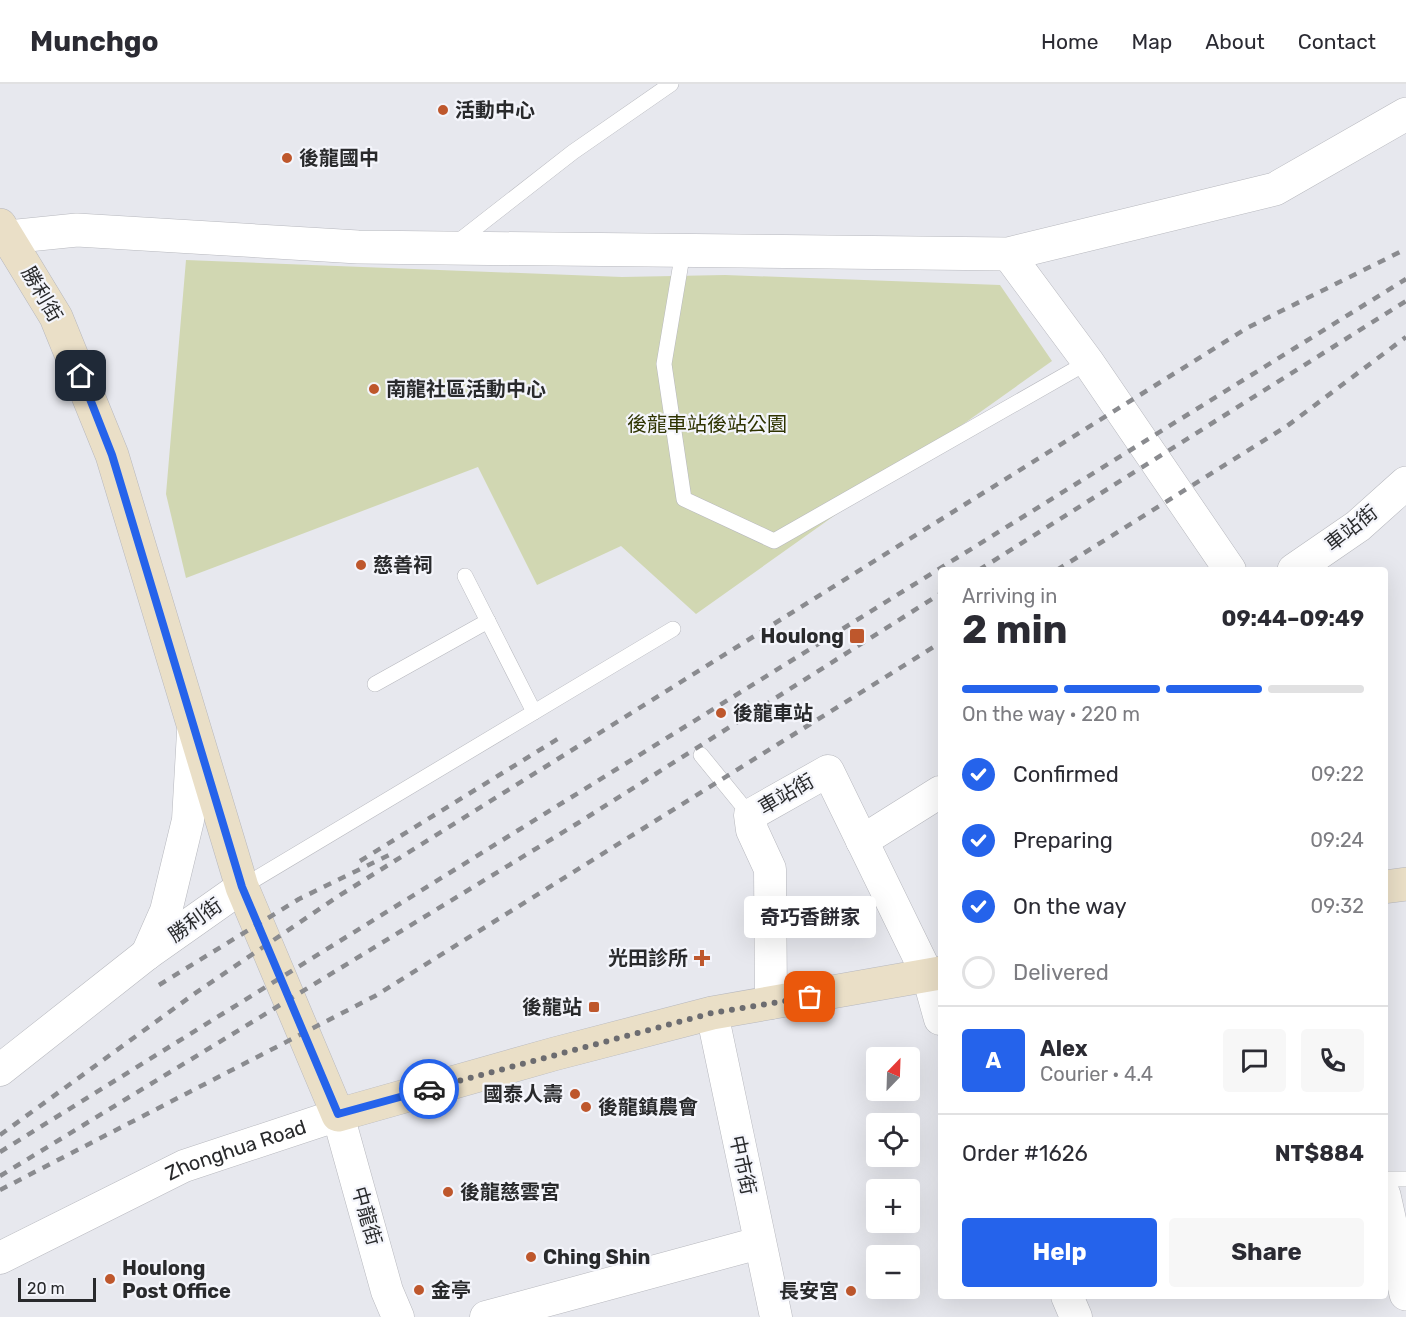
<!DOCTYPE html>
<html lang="en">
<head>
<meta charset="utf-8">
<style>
  :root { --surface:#fff; --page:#f7f7f7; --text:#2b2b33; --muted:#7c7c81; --line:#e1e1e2; --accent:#2563eb }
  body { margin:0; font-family:Rubik,"Noto Sans TC",sans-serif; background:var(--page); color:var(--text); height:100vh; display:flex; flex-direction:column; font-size:22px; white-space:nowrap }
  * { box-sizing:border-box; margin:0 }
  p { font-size:20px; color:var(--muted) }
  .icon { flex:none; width:33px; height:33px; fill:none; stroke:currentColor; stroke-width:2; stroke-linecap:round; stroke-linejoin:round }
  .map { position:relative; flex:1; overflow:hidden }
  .side { position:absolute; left:938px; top:483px; width:450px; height:732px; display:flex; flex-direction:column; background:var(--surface); border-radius:6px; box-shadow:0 6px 24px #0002 }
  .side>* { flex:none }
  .needle { width:39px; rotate:23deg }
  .fabs { position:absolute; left:866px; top:963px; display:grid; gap:12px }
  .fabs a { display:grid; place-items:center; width:54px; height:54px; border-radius:6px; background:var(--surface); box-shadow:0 6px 24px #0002; font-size:30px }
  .scale { position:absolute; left:18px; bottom:15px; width:78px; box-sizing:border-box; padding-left:6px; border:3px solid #292a2c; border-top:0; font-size:16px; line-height:21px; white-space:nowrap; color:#292a2c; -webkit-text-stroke:4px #f4f5fb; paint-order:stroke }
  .pin { position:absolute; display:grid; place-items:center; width:51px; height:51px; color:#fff; margin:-26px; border-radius:12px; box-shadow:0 3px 9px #0006 }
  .courier { position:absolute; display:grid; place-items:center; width:60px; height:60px; margin:-30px; border:4px solid #2563eb; border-radius:50%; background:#fff; color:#222; box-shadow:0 2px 8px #0007 }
  .bubble { position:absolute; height:42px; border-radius:6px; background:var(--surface); box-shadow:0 6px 24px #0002; font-size:20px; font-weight:700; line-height:42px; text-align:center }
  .headline em { font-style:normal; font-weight:700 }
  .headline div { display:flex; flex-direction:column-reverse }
  .headline { display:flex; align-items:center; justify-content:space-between; height:102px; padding:0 24px }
  h1 { font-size:39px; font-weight:700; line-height:45px }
  .bar { display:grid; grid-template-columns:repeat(4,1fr); gap:9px 6px; align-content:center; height:72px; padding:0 24px }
  .bar i { height:8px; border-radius:4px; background:var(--line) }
  .bar .active { background:var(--accent) }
  .bar p { grid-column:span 4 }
  .line { display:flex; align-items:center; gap:15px; padding:0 24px; border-top:2px solid var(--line) }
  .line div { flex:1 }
  .round { display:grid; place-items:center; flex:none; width:63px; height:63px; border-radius:6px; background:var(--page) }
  ol { padding:0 24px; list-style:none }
  li { display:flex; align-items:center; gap:18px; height:66px }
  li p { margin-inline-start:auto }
  li .icon { padding:6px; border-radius:50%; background:var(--accent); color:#fff; stroke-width:4 }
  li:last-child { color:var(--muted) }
  li i { width:33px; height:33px; border:3px solid var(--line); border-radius:50% }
  .cta { display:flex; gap:12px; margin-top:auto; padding:12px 24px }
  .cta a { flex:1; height:69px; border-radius:6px; background:var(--accent); color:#fff; font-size:24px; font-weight:700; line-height:69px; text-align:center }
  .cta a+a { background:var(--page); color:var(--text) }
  header { display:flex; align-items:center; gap:36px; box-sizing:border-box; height:84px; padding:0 30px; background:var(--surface); border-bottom:2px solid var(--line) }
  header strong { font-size:28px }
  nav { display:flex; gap:33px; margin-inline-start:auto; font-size:21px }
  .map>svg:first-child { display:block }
</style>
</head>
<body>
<header>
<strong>Munchgo</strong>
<nav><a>Home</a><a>Map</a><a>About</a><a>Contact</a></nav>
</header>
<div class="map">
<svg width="1406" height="1233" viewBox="0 0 1406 1233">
  <rect width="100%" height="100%" fill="#e7e8ee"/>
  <polygon fill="#d1d7b2" points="186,176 622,193 725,191 1000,201 1052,277 696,530 621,462 537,501 478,383 186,494 166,410"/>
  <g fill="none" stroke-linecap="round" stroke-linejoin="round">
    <defs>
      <g id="service">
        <polyline points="455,160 573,68 671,0"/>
        <polyline points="683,167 664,280 684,415 774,457 1088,278"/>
        <polyline points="465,492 534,628"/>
        <polyline points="375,600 488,537"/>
        <polyline points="701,671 750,731"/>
        <polyline points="242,803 673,545"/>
        <polyline points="1384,1095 1406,1095"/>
      </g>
      <g id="minor">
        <polyline points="1008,170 1088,278 1230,486"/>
        <polyline points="862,757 940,708"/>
        <polyline points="147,870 166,827 188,736 193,648"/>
        <polyline points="771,919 770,785 752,746 750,731 828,687 928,892 940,935"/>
        <polyline points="712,929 776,1233"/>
        <polyline points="0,986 147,870 242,803"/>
        <path id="s1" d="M0 1174 184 1082 338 1031 387 1207 398 1233"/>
        <polyline points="1067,1212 1076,1233"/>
        <polyline points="486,1233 759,1159"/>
      </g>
      <g id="tertiary">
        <polyline points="8,153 77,146 358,163 1008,170 1275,105 1406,30"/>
        <polyline points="1294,486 1358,442 1406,399"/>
        <polyline points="1384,1111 1406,1210"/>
      </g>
      <g id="secondary">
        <polyline points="0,141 56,233 112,371 242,803 338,1031 554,970 712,929 940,889"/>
        <polyline points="1384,803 1406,800"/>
      </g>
    </defs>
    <use href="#service" stroke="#b7b8be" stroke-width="16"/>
    <use href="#minor" stroke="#b7b8be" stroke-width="33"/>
    <use href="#tertiary" stroke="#b7b8be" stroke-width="34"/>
    <use href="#secondary" stroke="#b7b8be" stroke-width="34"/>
    <use href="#service" stroke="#fff" stroke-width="15"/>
    <use href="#minor" stroke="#fff" stroke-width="32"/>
    <use href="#tertiary" stroke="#fff" stroke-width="33"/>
    <use href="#secondary" stroke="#eadfc7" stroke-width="33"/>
    <g stroke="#8a8b8f" stroke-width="4.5" stroke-dasharray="8 8" stroke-linecap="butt">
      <polyline points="979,486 1406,217"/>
      <polyline points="1057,486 1287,342 1406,253"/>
      <polyline points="360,777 564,651"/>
      <polyline points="159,901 299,815 389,771"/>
      <polyline points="0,1051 194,910 337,813 1247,244 1406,165"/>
      <polyline points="0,1068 1406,195"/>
      <polyline points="0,1092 578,739 940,510"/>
      <polyline points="0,1106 375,912 940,559"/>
    </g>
  </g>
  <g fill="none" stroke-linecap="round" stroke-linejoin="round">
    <polyline stroke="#6c6c70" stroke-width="6" stroke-dasharray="0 10.8" points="429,1005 712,929 810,913"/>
    <polyline stroke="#2563eb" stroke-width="8" points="81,292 112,371 242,803 338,1030 429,1005"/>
  </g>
  <g fill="#be572c" stroke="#f4f5fb" stroke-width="2">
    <circle cx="443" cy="26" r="6"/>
    <circle cx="287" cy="74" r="6"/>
    <circle cx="374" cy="305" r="6"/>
    <circle cx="361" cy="481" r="6"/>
    <rect x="849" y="544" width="16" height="16" rx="3"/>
    <circle cx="721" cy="629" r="6"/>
    <path d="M699 865h6v6h6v6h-6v6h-6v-6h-6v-6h6z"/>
    <rect x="588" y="917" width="12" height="12" rx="3"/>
    <circle cx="575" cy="1010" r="6"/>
    <circle cx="586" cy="1023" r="6"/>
    <circle cx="448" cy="1108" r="6"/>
    <circle cx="531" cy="1173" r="6"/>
    <circle cx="110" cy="1195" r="6"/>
    <circle cx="419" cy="1206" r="6"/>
    <circle cx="851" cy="1207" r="6"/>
  </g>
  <g text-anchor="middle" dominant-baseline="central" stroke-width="4.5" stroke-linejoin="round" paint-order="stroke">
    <g font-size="20" font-weight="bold" fill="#292a2c" stroke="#f4f5fb" text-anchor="start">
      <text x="455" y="26">活動中心</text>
      <text x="299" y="74">後龍國中</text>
      <text x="386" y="305">南龍社區活動中心</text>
      <text x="373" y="481">慈善祠</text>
      <text x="844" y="552" text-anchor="end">Houlong</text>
      <text x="733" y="629">後龍車站</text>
      <text x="688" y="874" text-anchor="end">光田診所</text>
      <text x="582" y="923" text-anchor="end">後龍站</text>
      <text x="563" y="1010" text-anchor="end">國泰人壽</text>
      <text x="598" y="1023">後龍鎮農會</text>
      <text x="460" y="1108">後龍慈雲宮</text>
      <text x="543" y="1173">Ching Shin</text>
      <text x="122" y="1184">Houlong<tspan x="122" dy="23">Post Office</tspan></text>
      <text x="431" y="1206">金亭</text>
      <text x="839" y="1207" text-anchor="end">長安宮</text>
    </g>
    <g font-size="20" fill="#292a2c" stroke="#f4f5fb">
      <text transform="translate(42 210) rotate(60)">勝利街</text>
      <text transform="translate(1351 444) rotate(-38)">車站街</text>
      <text transform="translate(786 710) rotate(-30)">車站街</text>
      <text transform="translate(195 836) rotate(-35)">勝利街</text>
      <text stroke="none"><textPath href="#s1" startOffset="260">Zhonghua Road</textPath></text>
      <text transform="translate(743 1081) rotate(78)">中市街</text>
      <text transform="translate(367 1132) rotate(74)">中龍街</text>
    </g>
    <g font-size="20" fill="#2e3300" stroke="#f4f5fb">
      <text x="707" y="340">後龍車站後站公園</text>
    </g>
  </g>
</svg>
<div class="fabs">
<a><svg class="needle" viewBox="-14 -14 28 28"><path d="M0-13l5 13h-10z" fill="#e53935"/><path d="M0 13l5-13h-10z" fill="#7c7c81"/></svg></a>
<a><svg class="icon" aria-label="locate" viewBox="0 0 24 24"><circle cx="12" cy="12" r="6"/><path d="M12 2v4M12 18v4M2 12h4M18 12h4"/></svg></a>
<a>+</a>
<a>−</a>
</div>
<div class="scale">20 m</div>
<div class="pin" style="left:810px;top:913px;background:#ea580c"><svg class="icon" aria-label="bag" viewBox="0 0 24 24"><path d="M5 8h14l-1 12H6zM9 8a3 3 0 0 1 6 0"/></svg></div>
<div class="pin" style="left:81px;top:292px;background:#1f2937"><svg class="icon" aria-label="home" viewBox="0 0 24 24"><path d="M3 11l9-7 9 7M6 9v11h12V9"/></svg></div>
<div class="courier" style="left:429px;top:1005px"><svg class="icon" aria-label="car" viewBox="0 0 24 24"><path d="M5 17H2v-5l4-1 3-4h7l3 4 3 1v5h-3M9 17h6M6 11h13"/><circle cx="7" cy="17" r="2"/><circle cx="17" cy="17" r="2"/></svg></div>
<div class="bubble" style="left:744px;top:812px;width:132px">奇巧香餅家</div>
<section class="side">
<div class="headline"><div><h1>2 min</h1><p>Arriving in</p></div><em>09:44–09:49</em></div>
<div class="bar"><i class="active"></i><i class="active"></i><i class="active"></i><i></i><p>On the way · 220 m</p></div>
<ol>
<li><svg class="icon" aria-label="check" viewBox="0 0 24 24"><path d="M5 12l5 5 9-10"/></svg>Confirmed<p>09:22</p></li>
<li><svg class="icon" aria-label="check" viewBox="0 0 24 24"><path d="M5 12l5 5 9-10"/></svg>Preparing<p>09:24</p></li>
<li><svg class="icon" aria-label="check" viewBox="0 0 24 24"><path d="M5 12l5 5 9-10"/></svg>On the way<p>09:32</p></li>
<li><i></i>Delivered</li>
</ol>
<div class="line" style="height:108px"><b class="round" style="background:var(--accent);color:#fff">A</b><div><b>Alex</b><p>Courier · 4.4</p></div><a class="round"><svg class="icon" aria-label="chat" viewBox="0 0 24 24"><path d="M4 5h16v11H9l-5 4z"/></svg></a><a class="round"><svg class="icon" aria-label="phone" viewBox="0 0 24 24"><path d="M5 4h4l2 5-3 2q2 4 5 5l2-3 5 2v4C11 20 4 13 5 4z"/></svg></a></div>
<div class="line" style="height:78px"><div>Order #1626</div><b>NT$884</b></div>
<div class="cta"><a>Help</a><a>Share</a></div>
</section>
</div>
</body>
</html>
